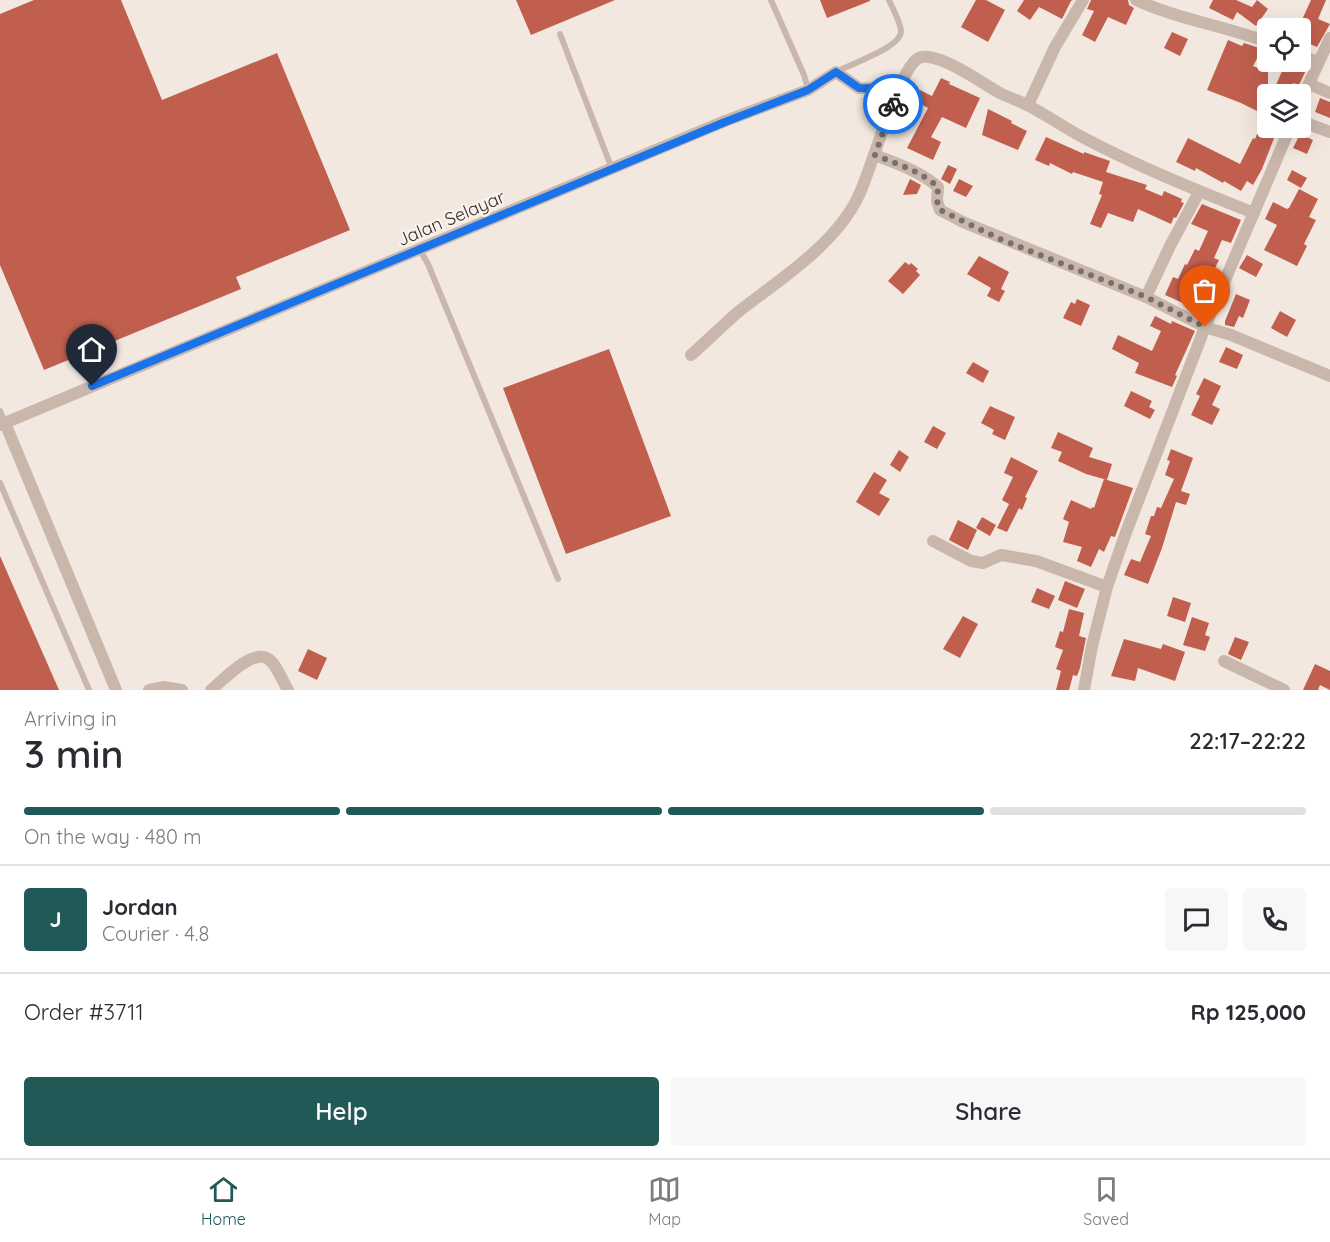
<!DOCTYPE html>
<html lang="en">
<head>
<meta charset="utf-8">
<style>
  :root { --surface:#fff; --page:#f7f7f7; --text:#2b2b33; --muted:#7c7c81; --line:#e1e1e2; --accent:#215957 }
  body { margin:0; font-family:Quicksand,sans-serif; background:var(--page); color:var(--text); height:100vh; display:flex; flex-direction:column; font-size:22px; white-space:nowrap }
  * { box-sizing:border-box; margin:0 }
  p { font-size:20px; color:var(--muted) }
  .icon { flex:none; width:33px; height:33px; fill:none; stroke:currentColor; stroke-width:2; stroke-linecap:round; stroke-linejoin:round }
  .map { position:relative; height:690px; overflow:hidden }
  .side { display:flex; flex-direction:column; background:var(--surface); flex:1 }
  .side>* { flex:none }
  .buttons { position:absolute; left:1257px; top:18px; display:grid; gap:12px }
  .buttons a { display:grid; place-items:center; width:54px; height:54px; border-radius:6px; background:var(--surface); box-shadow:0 6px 24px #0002; font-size:30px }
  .pin { position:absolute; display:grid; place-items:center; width:51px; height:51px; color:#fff; margin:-62px -26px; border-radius:50% 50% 50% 0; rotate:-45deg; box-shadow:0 0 6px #0007 }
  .pin .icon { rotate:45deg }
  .courier { position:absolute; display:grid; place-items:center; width:60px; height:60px; margin:-30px; border:4px solid #1a73e8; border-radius:50%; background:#fff; color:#222; box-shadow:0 2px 8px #0007 }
  .summary em { font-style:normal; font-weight:600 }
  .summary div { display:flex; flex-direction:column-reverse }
  .summary { display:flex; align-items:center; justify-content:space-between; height:102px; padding:0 24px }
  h1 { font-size:39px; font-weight:600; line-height:45px }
  .bar { display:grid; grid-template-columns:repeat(4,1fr); gap:9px 6px; align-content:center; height:72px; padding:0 24px }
  .bar i { height:8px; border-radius:4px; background:var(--line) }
  .bar .on { background:var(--accent) }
  .bar p { grid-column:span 4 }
  .line { display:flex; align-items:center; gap:15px; padding:0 24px; border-top:2px solid var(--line) }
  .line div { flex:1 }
  .round { display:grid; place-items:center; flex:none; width:63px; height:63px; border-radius:6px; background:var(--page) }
  .primary-button { display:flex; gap:12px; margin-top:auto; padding:12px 24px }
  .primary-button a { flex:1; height:69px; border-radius:6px; background:var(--accent); color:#fff; font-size:24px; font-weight:600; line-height:69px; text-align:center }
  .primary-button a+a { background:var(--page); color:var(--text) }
  .tabs { display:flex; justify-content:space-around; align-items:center; height:84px; border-top:2px solid var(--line); background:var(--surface); font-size:16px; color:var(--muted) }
  .tabs a { display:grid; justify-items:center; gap:3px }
  .tabs .on { color:var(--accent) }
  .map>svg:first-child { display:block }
</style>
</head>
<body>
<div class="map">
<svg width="1330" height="690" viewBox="0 0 1330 690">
  <rect width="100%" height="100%" fill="#f2e8e0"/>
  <g fill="#c15f4f">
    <polygon points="34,0 121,0 162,100 277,53 350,230 236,277 241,289 44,370 0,265 0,14"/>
    <polygon points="516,0 615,0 531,35"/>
    <polygon points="820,0 870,0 870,1 827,18"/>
    <polygon points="976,0 986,0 1005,10 988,42 961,27"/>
    <polygon points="1024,0 1073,0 1071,1 1062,19 1039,7 1030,20 1017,11"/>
    <polygon points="1091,0 1128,0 1129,5 1134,8 1126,25 1108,17 1095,42 1082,35 1094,11 1087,9"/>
    <polygon points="1213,0 1236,0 1252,7 1257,0 1268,9 1256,26 1237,12 1233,20 1209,8"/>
    <polygon points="1311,0 1326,0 1318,19 1330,24 1317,47 1300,40 1300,24"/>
    <polygon points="1172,32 1188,39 1180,56 1164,48"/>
    <polygon points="1228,40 1242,46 1244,43 1262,49 1253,66 1268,72 1268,128 1278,128 1262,169 1253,185 1247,181 1241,191 1224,181 1223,183 1196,168 1195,171 1176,162 1188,138 1240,164 1253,138 1255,139 1265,115 1241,103 1207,90"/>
    <polygon points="1286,62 1307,68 1299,85 1293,83 1289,90 1276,85"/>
    <polygon points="941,78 950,82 949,84 980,98 966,128 942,117 931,137 941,142 933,160 907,148 928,108 915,101 920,90 932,96"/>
    <polygon points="1320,98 1330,102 1330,118 1315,112"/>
    <polygon points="988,109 1012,121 1011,123 1027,131 1018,150 982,135"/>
    <polygon points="1300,134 1313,140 1307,154 1293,148"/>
    <polygon points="1046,137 1084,154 1084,152 1110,161 1106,172 1147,185 1145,189 1162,196 1164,191 1182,199 1181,202 1184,203 1176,218 1174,217 1171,224 1138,209 1133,222 1108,213 1101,228 1090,224 1102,195 1099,194 1103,182 1073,172 1072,174 1050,163 1049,166 1035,160"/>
    <polygon points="948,165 957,169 950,184 941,179"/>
    <polygon points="1292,170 1307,178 1301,188 1287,180"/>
    <polygon points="910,179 921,185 917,194 903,195"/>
    <polygon points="959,179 973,186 966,197 953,191"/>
    <polygon points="1299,189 1318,199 1309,217 1316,220 1304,244 1307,246 1297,266 1264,250 1277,225 1265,219 1273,202 1287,209 1289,208"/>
    <polygon points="1202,204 1241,220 1231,243 1222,240 1214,258 1219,260 1212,274 1208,272 1200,289 1210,294 1203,312 1165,295 1173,277 1178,279 1185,264 1187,265 1195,249 1199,251 1208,231 1191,224"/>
    <polygon points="1247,255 1263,264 1256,277 1239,268"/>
    <polygon points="979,256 1009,272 1001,289 1005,291 999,302 987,296 991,288 967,274"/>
    <polygon points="905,262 909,265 911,263 918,269 916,271 920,275 903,294 888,281"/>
    <polygon points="1236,294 1250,300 1243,318 1239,316 1234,327 1225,325 1225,321"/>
    <polygon points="1077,299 1090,305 1081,326 1063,318 1071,302 1075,304"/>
    <polygon points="1280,311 1296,320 1287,337 1271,328"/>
    <polygon points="1155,316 1171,324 1172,321 1195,331 1175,375 1177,376 1172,387 1135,373 1139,363 1112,349 1118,335 1152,351 1161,331 1150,326"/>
    <polygon points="1226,347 1243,355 1237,369 1219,362"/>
    <polygon points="609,349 671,516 566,554 503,388"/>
    <polygon points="973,362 989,371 983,383 966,373"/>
    <polygon points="1204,378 1221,386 1212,405 1220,409 1212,425 1191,415 1200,396 1196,394"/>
    <polygon points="1131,391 1152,401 1149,407 1155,410 1150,419 1124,406"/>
    <polygon points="990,406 1015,417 1005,440 992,434 994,430 981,423"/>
    <polygon points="933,426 946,433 937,449 924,442"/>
    <polygon points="1058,432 1093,448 1089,457 1112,464 1107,480 1086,474 1058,461 1062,452 1051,448"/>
    <polygon points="1171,449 1193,458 1181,491 1190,494 1186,505 1176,502 1162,548 1148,584 1124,575 1131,559 1140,562 1151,536 1145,534 1151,516 1154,516 1157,507 1161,508 1174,479 1165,475 1170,461 1167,460"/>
    <polygon points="899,450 909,457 900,472 890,465"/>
    <polygon points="1011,457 1038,471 1025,497 1027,498 1022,510 1019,508 1007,532 997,528 1009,504 1002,500 1013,477 1004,473"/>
    <polygon points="874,472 887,480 879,493 890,499 879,516 856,502"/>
    <polygon points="1104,479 1133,488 1115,537 1111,536 1104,552 1099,549 1091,567 1077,561 1082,547 1063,542 1069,522 1063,519 1071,500 1091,509 1092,507 1094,508"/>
    <polygon points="982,517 996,525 990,536 976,528"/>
    <polygon points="958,520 977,530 968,550 949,540"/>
    <polygon points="0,556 59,690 0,690"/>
    <polygon points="1065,581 1085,589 1077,608 1058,600"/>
    <polygon points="1037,588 1055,596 1049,609 1031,602"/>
    <polygon points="1173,597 1191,603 1185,622 1167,616"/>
    <polygon points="1069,609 1084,613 1079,636 1086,638 1080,668 1077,676 1073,675 1069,690 1056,690 1061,671 1056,669 1063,650 1055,647 1060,631 1063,632"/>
    <polygon points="963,616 978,624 960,658 943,649"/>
    <polygon points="1192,617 1209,623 1205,635 1210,637 1205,651 1183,645"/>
    <polygon points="1235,637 1249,642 1241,660 1228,654"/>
    <polygon points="1124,639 1161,649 1163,644 1185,652 1175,681 1138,668 1135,681 1111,676"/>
    <polygon points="308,649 327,658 317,680 298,671"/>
    <polygon points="1315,664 1330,671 1330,690 1320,685 1318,690 1303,690"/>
  </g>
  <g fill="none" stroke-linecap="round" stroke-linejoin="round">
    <g stroke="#cab7ac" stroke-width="6">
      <polyline points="771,0 804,75 808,89"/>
      <polyline points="560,34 612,169"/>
      <path d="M836 72C850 64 901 48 901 31 900 21 893 9 889 0"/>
      <polyline points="420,250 428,264 558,579"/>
      <polyline points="0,411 5,423"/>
      <polyline points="0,483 89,690"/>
    </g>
    <g stroke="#cab7ac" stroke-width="12">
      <path d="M1136 0C1178 19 1224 26 1268 42"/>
      <polyline points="1300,55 1318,62"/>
      <polyline points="1309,84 1330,93"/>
      <polyline points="1300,103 1330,38"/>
      <polyline points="1028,105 1055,47 1083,0"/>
      <polyline points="1300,121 1330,132"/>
      <path d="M875 155C897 164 920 171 938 187L937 201 940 210 963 222 1146 297 1205 327 1231 335 1330 376"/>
      <polyline points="1146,297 1170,246 1199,192"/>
      <path d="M691 355C707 341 722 326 738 312 779 280 835 245 858 197 870 174 900 65 919 58 937 50 983 84 1000 93 1010 98 1020 101 1029 106 1048 116 1065 128 1084 138 1139 167 1196 190 1254 213"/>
      <polyline points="5,423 116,690"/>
      <polyline points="0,425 725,121 808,90 836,72 859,88 900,89"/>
      <polyline points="933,541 971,561 983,563 1001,555 1036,561 1107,587"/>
      <polyline points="1224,661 1284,690"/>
      <polyline points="149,690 163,687 182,690"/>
      <path d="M211 690C223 680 251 650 267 658 277 664 282 681 288 690"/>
      <polyline points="1084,690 1092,646 1107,587 1125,535 1205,327 1290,128"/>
    </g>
  </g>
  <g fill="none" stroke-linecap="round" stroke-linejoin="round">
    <path stroke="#7a6f6a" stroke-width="6" stroke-dasharray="0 10.8" d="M893 104 875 155C897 164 920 171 938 187L937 201 940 210 1000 239 1146 297 1205 327"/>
    <polyline stroke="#1a73e8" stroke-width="8" points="92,386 725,122 808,90 836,72 859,88 900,89 893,104"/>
  </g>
  <g text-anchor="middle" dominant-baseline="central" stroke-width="4.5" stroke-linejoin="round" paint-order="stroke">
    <g font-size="18" fill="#392e2b" stroke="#faf2ed">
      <text transform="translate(451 218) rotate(-23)">Jalan Selayar</text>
    </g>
  </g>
</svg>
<div class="buttons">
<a><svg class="icon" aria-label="locate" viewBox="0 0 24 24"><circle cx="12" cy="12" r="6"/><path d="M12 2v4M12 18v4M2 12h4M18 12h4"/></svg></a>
<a><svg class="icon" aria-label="layers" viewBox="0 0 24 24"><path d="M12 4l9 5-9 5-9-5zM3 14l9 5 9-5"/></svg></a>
</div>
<div class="pin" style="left:1205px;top:327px;background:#ea580c"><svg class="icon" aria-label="bag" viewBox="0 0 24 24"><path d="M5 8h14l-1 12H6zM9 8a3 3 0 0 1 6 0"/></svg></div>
<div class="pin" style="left:92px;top:386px;background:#1f2937"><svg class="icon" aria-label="home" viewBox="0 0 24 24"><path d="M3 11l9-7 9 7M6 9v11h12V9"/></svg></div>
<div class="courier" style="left:893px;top:104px"><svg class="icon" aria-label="bike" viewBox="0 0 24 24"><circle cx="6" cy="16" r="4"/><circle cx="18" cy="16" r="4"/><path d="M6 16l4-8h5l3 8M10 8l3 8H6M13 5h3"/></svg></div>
</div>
<section class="side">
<div class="summary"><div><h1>3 min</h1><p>Arriving in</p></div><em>22:17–22:22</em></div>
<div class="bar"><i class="on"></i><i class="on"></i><i class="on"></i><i></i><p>On the way · 480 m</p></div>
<div class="line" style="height:108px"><b class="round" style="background:var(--accent);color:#fff">J</b><div><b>Jordan</b><p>Courier · 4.8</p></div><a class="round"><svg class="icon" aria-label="chat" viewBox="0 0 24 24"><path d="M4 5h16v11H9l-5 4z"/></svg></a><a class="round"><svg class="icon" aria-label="phone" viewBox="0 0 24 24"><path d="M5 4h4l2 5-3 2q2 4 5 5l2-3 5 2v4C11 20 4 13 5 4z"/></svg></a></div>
<div class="line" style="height:78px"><div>Order #3711</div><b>Rp 125,000</b></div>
<div class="primary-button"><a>Help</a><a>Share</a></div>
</section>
<nav class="tabs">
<a class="on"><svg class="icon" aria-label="home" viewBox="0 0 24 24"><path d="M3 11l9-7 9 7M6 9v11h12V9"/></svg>Home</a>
<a><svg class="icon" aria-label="map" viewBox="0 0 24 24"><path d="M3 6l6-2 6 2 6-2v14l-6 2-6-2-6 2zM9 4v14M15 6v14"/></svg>Map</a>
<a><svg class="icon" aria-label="saved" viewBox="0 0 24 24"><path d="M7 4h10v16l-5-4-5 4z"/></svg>Saved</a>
</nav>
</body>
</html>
